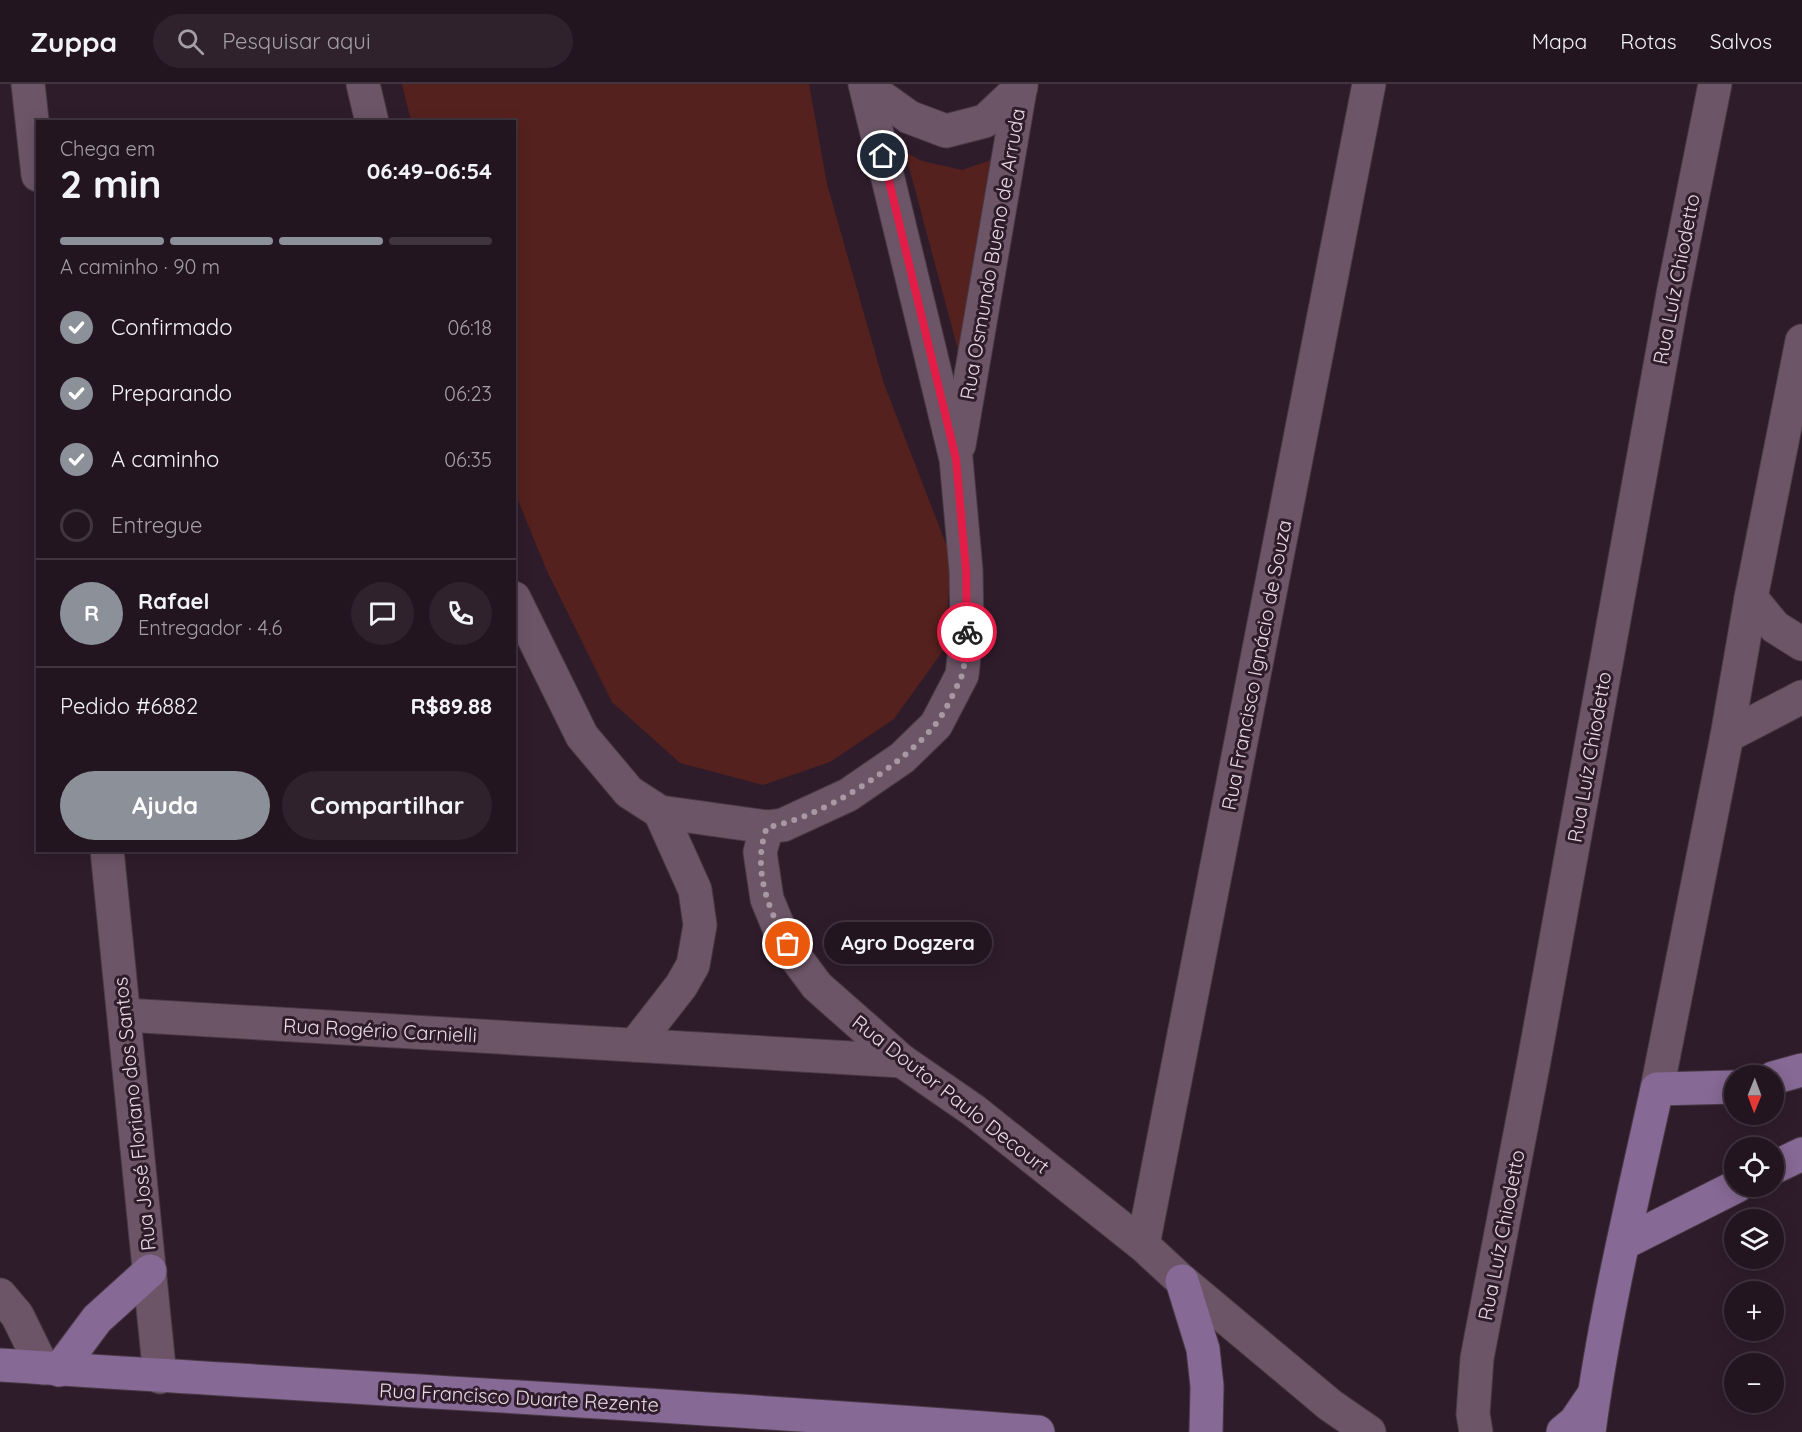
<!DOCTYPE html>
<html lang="pt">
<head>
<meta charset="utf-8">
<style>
  :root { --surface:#231520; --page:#2f222d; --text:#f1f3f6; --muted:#a39fa5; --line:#40343e; --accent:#8c9099 }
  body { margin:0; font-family:Quicksand,sans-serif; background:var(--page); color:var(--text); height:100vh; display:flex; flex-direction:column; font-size:22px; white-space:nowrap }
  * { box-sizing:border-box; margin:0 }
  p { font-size:20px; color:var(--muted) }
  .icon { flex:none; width:33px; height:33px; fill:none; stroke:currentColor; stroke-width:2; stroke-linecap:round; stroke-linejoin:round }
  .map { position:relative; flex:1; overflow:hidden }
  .panel { position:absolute; left:36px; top:36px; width:480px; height:732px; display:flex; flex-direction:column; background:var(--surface); border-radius:0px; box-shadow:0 3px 15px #0003,0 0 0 2px var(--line) }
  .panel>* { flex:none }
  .needle { width:39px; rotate:181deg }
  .controls { position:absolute; left:1724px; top:981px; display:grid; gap:12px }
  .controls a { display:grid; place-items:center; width:60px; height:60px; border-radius:50%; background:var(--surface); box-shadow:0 3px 15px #0003,0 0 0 2px var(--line); font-size:30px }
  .pin { position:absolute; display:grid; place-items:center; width:51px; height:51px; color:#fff; margin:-26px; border:3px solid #fff; border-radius:50%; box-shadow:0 2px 6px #0007 }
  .courier { position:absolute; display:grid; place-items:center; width:60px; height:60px; margin:-30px; border:4px solid #e11d48; border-radius:50%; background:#fff; color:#222; box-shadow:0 2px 8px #0007 }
  .bubble { position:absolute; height:42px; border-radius:21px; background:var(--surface); box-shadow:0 3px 15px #0003,0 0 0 2px var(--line); font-size:20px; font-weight:700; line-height:42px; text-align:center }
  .head em { font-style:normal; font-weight:700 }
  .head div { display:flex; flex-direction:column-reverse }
  .head { display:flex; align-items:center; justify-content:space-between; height:102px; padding:0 24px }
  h1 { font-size:39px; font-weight:700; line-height:45px }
  .bar { display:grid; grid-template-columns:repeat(4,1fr); gap:9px 6px; align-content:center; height:72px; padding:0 24px }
  .bar i { height:8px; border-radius:4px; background:var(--line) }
  .bar .current { background:var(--accent) }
  .bar p { grid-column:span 4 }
  .line { display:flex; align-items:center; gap:15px; padding:0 24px; border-top:2px solid var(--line) }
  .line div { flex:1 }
  .round { display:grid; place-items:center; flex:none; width:63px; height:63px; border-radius:32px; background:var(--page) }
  ol { padding:0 24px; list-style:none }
  li { display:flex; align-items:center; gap:18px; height:66px }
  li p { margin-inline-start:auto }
  li .icon { padding:6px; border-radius:50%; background:var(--accent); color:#fff; stroke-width:4 }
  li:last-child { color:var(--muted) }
  li i { width:33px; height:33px; border:3px solid var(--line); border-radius:50% }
  .cta { display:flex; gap:12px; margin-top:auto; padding:12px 24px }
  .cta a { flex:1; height:69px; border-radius:36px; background:var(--accent); color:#fff; font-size:24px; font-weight:700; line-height:69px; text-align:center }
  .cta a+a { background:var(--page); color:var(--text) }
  header { display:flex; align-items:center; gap:36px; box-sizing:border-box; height:84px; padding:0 30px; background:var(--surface); border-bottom:2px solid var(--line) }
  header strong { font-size:28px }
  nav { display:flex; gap:33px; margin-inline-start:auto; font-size:21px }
  .search { width:420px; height:54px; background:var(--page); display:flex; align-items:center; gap:15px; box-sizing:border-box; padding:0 21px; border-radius:33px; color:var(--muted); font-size:22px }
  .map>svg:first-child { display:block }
</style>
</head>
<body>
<header>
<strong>Zuppa</strong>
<div class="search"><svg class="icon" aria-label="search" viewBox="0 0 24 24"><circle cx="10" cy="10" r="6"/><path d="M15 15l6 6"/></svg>Pesquisar aqui</div>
<nav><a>Mapa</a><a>Rotas</a><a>Salvos</a></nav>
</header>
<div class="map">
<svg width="1802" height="1348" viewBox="0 0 1802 1348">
  <rect width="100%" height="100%" fill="#2f1c2b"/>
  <g fill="#55211e">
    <polygon points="402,0 809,0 827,100 884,300 951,473 945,564 894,635 830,678 763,701 680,679 612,618 547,487 515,409 514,38 411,37"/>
    <polygon points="905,68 922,77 962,86 991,76 961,277"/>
  </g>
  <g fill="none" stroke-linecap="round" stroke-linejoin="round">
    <defs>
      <g id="minor">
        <polyline points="28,0 38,91"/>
        <polyline points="363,0 372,38"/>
        <polyline points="866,2 909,33 946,47 985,37 1021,3"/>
        <polyline points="959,361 1021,0"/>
        <polyline points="514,514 582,652 629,708 660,728 767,743 760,768 767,815 781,849 794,871 817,902 902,977 973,1026 1143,1161 1182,1197 1330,1321 1369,1348"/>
        <polyline points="1751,514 1775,543 1802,560"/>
        <polyline points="1727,652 1802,613"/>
        <polyline points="767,743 783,741 848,711 902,674 936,641 962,591 967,545 966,486 956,375 865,0"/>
        <polyline points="107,766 160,1293"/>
        <polyline points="125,931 902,977"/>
        <polyline points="635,961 681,902 693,881 700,841 695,806 660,728"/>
        <polyline points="1657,1005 1727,652 1751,514 1802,257"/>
        <polyline points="1143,1161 1369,0"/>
        <polyline points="0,1211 17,1231 43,1284"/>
        <polyline points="1476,1348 1473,1330 1477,1274 1534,977 1673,210 1715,0"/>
      </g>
      <g id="major">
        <polyline points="1773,994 1802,986"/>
        <polyline points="1773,1084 1802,1070"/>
        <polyline points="1624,1159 1737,1102"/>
        <polyline points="1182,1197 1203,1265 1207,1302 1206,1348"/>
        <path d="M0 1281C346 1304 692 1321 1038 1348"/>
        <polyline points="59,1286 97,1235 150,1187"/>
        <polyline points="1563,1348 1575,1338 1594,1310"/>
        <path d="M1589 1348C1604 1233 1632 1118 1657 1005L1734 1003"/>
      </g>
    </defs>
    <use href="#minor" stroke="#493946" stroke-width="35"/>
    <use href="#major" stroke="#493946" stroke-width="35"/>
    <use href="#minor" stroke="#6c5567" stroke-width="33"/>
    <use href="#major" stroke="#866995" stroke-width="33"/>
  </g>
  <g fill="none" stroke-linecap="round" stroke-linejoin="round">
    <path stroke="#a798a4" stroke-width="6" stroke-dasharray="0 10.8" d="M788 860C767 824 752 783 767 743 818 736 902 682 934 642 944 631 954 608 961 594 966 581 965 562 967 548"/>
    <polyline stroke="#e11d48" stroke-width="8" points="883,72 956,375 966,486 967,548"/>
  </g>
  <g text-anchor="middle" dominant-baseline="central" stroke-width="6" stroke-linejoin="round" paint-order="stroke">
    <g font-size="20" fill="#e8dbe5" stroke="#2f1c2b">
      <text transform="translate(992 170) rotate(-80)">Rua Osmundo Bueno de Arruda</text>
      <text transform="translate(1676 195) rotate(-79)">Rua Luíz Chiodetto</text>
      <text transform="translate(1256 581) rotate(-79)">Rua Francisco Ignácio de Souza</text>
      <text transform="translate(1589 673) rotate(-80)">Rua Luíz Chiodetto</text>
      <text transform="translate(380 946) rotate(3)">Rua Rogério Carnielli</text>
      <text transform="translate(951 1010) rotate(38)">Rua Doutor Paulo Decourt</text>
      <text transform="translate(134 1030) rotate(-96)">Rua José Floriano dos Santos</text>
      <text transform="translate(1501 1151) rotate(-79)">Rua Luíz Chiodetto</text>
      <text transform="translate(519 1313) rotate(3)">Rua Francisco Duarte Rezente</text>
    </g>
  </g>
</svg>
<div class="controls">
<a><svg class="needle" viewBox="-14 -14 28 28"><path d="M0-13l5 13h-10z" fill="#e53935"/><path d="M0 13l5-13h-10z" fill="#a39fa5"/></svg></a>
<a><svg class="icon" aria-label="locate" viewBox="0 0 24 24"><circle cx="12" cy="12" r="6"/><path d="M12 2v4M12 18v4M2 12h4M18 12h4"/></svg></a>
<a><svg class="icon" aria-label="layers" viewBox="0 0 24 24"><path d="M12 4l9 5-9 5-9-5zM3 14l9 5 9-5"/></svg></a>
<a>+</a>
<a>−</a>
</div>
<div class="pin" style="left:788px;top:860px;background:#ea580c"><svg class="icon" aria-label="bag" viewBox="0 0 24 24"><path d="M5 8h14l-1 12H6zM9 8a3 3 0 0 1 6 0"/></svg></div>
<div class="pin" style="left:883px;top:72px;background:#1f2937"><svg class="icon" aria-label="home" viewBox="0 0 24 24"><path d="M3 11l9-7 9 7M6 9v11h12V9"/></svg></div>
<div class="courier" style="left:967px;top:548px"><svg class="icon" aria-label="bike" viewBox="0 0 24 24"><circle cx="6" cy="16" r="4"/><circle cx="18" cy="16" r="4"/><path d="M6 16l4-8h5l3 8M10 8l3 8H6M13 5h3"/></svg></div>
<div class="bubble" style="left:824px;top:838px;width:168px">Agro Dogzera</div>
<section class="panel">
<div class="head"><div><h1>2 min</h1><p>Chega em</p></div><em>06:49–06:54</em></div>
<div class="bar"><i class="current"></i><i class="current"></i><i class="current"></i><i></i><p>A caminho · 90 m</p></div>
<ol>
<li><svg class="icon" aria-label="check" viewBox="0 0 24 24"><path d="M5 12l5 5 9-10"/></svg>Confirmado<p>06:18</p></li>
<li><svg class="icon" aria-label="check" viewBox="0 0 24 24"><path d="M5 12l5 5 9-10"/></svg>Preparando<p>06:23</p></li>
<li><svg class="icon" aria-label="check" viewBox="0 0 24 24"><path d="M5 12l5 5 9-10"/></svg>A caminho<p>06:35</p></li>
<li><i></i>Entregue</li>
</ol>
<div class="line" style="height:108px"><b class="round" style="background:var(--accent);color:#fff">R</b><div><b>Rafael</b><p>Entregador · 4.6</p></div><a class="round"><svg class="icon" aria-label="chat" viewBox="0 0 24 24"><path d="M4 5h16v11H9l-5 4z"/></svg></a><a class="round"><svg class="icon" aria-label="phone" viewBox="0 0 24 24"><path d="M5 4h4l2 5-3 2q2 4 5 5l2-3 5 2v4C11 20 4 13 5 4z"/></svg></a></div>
<div class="line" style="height:78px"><div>Pedido #6882</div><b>R$89.88</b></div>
<div class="cta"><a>Ajuda</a><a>Compartilhar</a></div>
</section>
</div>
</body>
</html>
